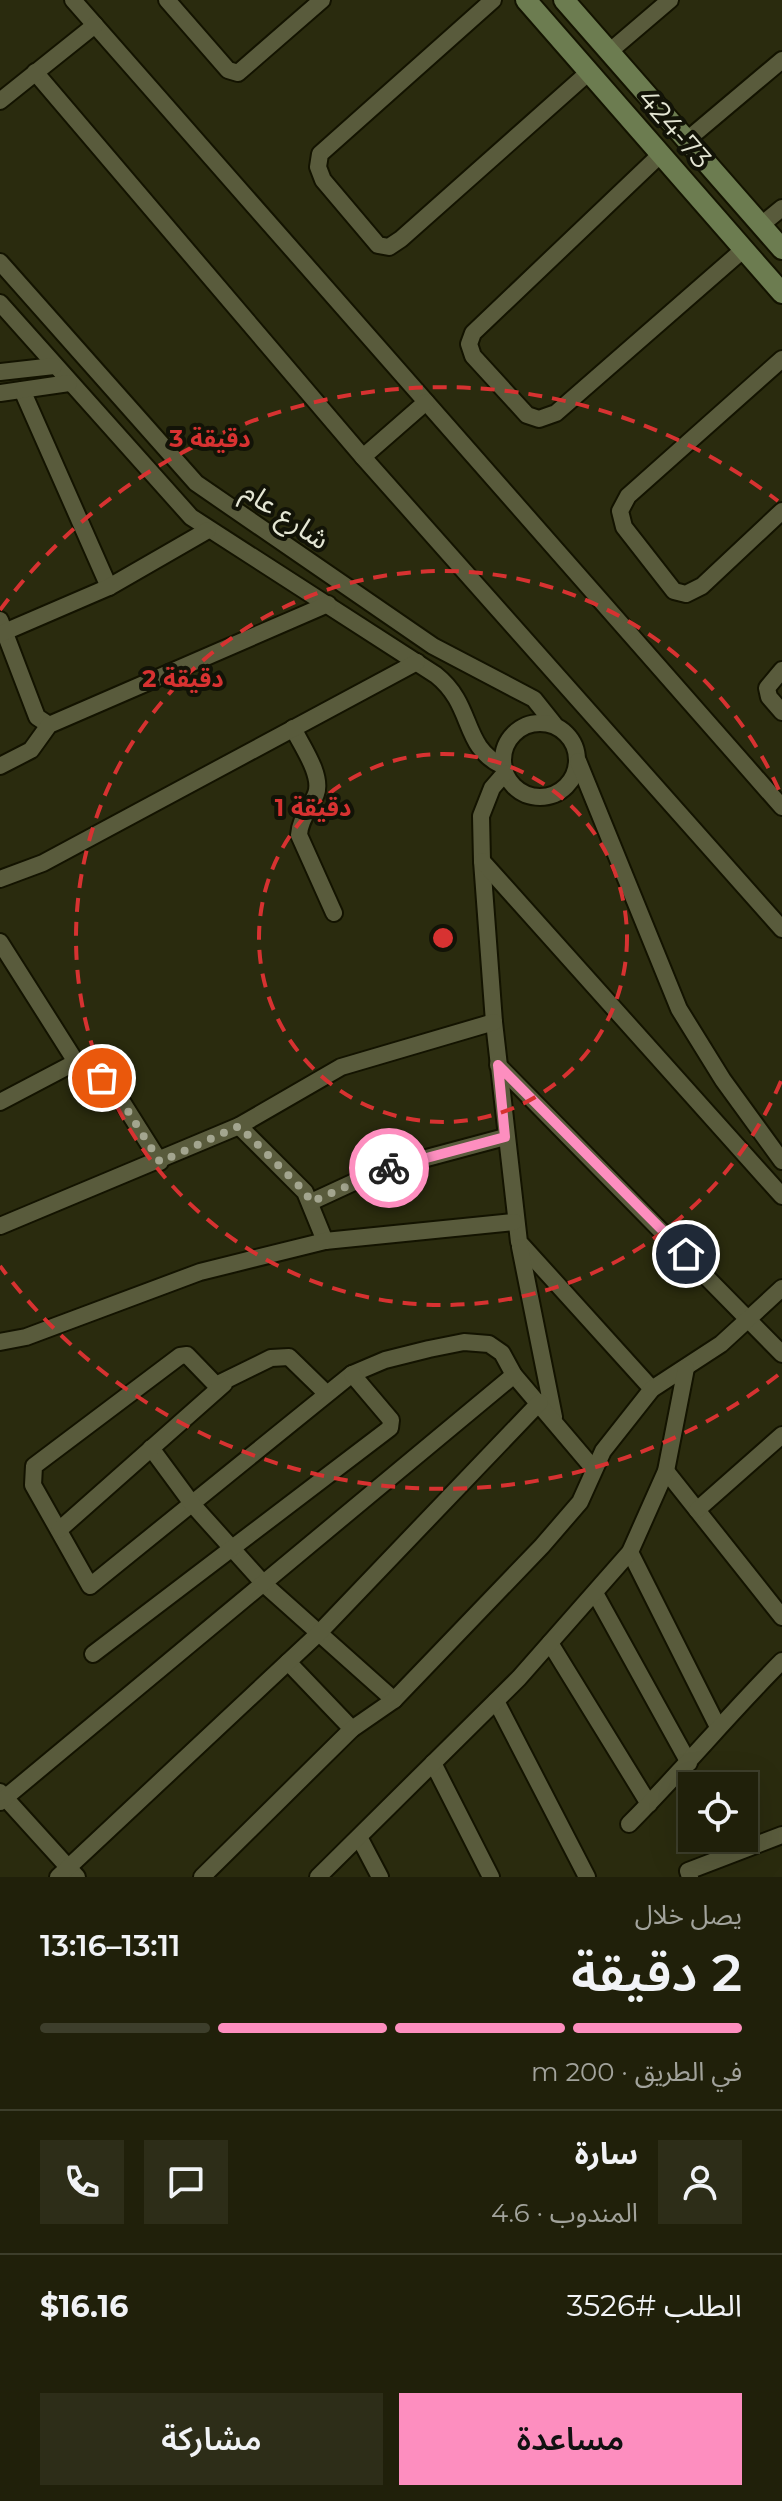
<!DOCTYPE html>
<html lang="ar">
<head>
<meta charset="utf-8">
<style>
  :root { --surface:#20200a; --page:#2d2d18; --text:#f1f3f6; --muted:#a2a39c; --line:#3d3e2b; --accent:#fd8ebf }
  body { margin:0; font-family:Montserrat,"Noto Sans Arabic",sans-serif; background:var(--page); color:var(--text); direction:rtl; height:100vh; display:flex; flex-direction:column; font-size:30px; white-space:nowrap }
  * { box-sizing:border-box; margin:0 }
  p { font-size:26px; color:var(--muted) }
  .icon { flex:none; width:44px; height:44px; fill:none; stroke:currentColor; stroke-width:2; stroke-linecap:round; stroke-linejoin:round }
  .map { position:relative; height:1877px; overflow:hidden; direction:ltr }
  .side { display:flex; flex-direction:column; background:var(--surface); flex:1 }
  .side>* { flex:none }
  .buttons { position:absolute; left:678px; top:1772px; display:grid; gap:16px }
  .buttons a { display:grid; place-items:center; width:80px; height:80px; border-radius:0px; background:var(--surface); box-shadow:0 8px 32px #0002,0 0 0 2px var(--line); font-size:40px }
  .pin { position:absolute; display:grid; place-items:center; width:68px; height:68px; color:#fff; margin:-34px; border:4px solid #fff; border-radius:50%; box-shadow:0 2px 8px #0007 }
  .courier { position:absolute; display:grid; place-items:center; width:80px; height:80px; margin:-40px; border:6px solid #fd8ebf; border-radius:50%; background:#fff; color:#222; box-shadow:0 2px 10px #0007 }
  .summary em { font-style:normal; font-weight:600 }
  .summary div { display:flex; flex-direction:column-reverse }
  .summary { display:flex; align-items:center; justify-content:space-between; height:136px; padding:0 40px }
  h1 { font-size:52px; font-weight:600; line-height:60px }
  .bar { display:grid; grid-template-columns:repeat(4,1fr); gap:12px 8px; align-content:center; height:96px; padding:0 40px }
  .bar i { height:10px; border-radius:6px; background:var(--line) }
  .bar .selected { background:var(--accent) }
  .bar p { grid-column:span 4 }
  .line { display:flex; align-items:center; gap:20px; padding:0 40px; border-top:2px solid var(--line) }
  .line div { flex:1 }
  .round { display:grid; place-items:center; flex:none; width:84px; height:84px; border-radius:0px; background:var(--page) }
  .primary-button { display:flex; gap:16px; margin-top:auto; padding:16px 40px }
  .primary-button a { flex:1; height:92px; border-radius:0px; background:var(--accent); color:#111; font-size:32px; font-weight:600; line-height:92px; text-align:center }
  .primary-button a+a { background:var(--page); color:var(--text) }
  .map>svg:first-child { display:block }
</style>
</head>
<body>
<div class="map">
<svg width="782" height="1877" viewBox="0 0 782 1877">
  <rect width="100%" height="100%" fill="#2a2b0e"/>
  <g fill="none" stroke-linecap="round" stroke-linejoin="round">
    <defs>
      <g id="street">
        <polyline points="73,0 782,807"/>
        <polyline points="167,0 228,70 238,73 322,0"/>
        <polyline points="493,0 320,154 318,167 323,180 378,245 389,247 401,239 589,72"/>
        <polyline points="609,52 670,0"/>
        <polyline points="35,72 363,457 782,929"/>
        <polyline points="0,101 95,25"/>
        <polyline points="687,140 782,60"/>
        <polyline points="661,154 473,333 469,344 473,356 527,415 539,419 556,413 744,249"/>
        <polyline points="761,225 782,208"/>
        <polyline points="0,262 196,483 433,646 534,699 554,724"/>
        <path d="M0 303 191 517 436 675C475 706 461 747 503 766"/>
        <polyline points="782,359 628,496 620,511 624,527 674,591 686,594 702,586 782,511"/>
        <polyline points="0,372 54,366"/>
        <polyline points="22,390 109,587"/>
        <polyline points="0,393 69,383"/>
        <polyline points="363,457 426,402"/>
        <polyline points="0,620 37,717 49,725"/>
        <polyline points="0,634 109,587 208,530"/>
        <polyline points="782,670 767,688 769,697 782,712"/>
        <circle cx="540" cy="760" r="37"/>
        <path d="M293 728C301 745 323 775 316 794 310 809 300 819 299 835L334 913"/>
        <polyline points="578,761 679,1009 723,1080 782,1161"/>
        <polyline points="0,766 31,750 49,725 328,604"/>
        <polyline points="505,773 492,788 481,816 482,861 494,1022 519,1242 652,1389"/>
        <polyline points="482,861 782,1196"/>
        <polyline points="0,879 43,863 417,662"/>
        <polyline points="0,942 76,1062 114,1089 160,1162"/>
        <polyline points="498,1065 782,1354"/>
        <polyline points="0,1102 76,1062"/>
        <polyline points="239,1126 305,1192 325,1241"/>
        <polyline points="311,1202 378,1171 505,1137"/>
        <polyline points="0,1226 239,1126 341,1067 494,1022"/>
        <polyline points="520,1247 554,1417"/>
        <polyline points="0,1342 26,1337 200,1272 325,1241 514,1222"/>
        <polyline points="327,1394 289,1357 271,1358 216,1385 187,1355 180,1356 34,1466 33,1485 90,1586 352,1374 385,1360 429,1349 464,1342 489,1344 502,1353 514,1375 593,1468"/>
        <polyline points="151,1448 193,1505 264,1584 394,1700"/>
        <polyline points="666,1471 782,1617"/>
        <polyline points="697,1510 782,1435"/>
        <polyline points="59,1530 224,1384"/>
        <polyline points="630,1552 717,1725"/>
        <polyline points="595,1593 689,1763"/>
        <polyline points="550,1643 649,1804"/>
        <polyline points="93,1654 390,1428 391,1420 352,1374"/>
        <polyline points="288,1662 352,1729"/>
        <polyline points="496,1701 587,1877"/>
        <polyline points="433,1763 491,1877"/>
        <polyline points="0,1792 77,1877"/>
        <polyline points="0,1802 514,1375"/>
        <path d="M629 1824C682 1771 729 1714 782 1661"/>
        <polyline points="359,1837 380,1877"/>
        <polyline points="58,1877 319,1633 540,1402"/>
        <polyline points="202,1877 352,1729 394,1700 542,1546 580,1502 603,1451 652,1389 721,1344 782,1288"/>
        <polyline points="318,1877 519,1678 630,1552 666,1471 686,1368"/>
        <polyline points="690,1877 688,1871 782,1835"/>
      </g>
      <g id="secondary">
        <polyline points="526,0 782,293"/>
        <polyline points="564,0 782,249"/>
      </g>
    </defs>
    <use href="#street" stroke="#131300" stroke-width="20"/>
    <use href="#secondary" stroke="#131300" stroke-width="24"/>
    <use href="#street" stroke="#595b3c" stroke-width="16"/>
    <use href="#secondary" stroke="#6c7c50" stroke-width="20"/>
  </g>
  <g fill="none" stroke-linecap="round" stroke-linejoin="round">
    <polyline stroke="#a3a58f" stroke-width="8" stroke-dasharray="0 14.4" points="102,1078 114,1089 160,1162 239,1126 305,1192 311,1202 389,1168"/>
    <polyline stroke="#fd8ebf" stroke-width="10" points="389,1168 505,1137 498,1065 686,1254"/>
  </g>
  <g fill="none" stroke="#d73231" stroke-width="4" stroke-dasharray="14 10">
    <circle cx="443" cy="938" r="184"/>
    <path d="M781 1081A367 367 0 1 1 781 795"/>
    <path d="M778 1375A551 551 0 0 1 0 1266M0 610A551 551 0 0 1 778 501"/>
  </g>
  <g text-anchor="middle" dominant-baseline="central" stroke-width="8" stroke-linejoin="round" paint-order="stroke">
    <g font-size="28" fill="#e4e6d4" stroke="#121307">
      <text transform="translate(675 128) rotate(49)">424-73</text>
      <text transform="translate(286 515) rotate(34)">شارع عام</text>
    </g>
  </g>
  <circle cx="443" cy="938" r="12" fill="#d73231" stroke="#121307" stroke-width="4"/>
  <g font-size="24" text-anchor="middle" font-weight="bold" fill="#d73231" stroke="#121307" stroke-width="8" stroke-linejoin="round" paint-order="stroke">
    <text x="210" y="447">3 دقيقة</text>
    <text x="183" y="687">2 دقيقة</text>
    <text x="313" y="816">1 دقيقة</text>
  </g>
</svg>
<div class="buttons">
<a><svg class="icon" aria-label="locate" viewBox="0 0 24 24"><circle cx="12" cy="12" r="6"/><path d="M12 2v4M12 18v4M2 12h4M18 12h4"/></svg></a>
</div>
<div class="pin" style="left:102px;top:1078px;background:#ea580c"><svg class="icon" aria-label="bag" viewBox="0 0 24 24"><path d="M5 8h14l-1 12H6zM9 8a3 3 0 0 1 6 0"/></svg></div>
<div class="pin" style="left:686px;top:1254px;background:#1f2937"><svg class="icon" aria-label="home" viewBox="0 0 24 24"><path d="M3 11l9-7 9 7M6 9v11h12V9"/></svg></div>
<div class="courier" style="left:389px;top:1168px"><svg class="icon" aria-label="bike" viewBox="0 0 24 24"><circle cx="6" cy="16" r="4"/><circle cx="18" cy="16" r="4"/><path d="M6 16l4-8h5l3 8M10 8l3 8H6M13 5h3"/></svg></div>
</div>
<section class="side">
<div class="summary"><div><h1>2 دقيقة</h1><p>يصل خلال</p></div><em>13:11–13:16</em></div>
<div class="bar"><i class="selected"></i><i class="selected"></i><i class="selected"></i><i></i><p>في الطريق · 200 m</p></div>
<div class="line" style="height:144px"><a class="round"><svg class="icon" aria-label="person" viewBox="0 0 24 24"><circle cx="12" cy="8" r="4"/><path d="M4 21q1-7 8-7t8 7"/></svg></a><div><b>سارة</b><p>المندوب · 4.6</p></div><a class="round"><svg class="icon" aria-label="chat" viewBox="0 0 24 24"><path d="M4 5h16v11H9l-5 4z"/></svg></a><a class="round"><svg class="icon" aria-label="phone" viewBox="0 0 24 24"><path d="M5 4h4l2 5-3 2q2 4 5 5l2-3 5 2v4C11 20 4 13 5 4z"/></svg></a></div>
<div class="line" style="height:104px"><div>الطلب #3526</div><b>$16.16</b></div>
<div class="primary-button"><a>مساعدة</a><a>مشاركة</a></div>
</section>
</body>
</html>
